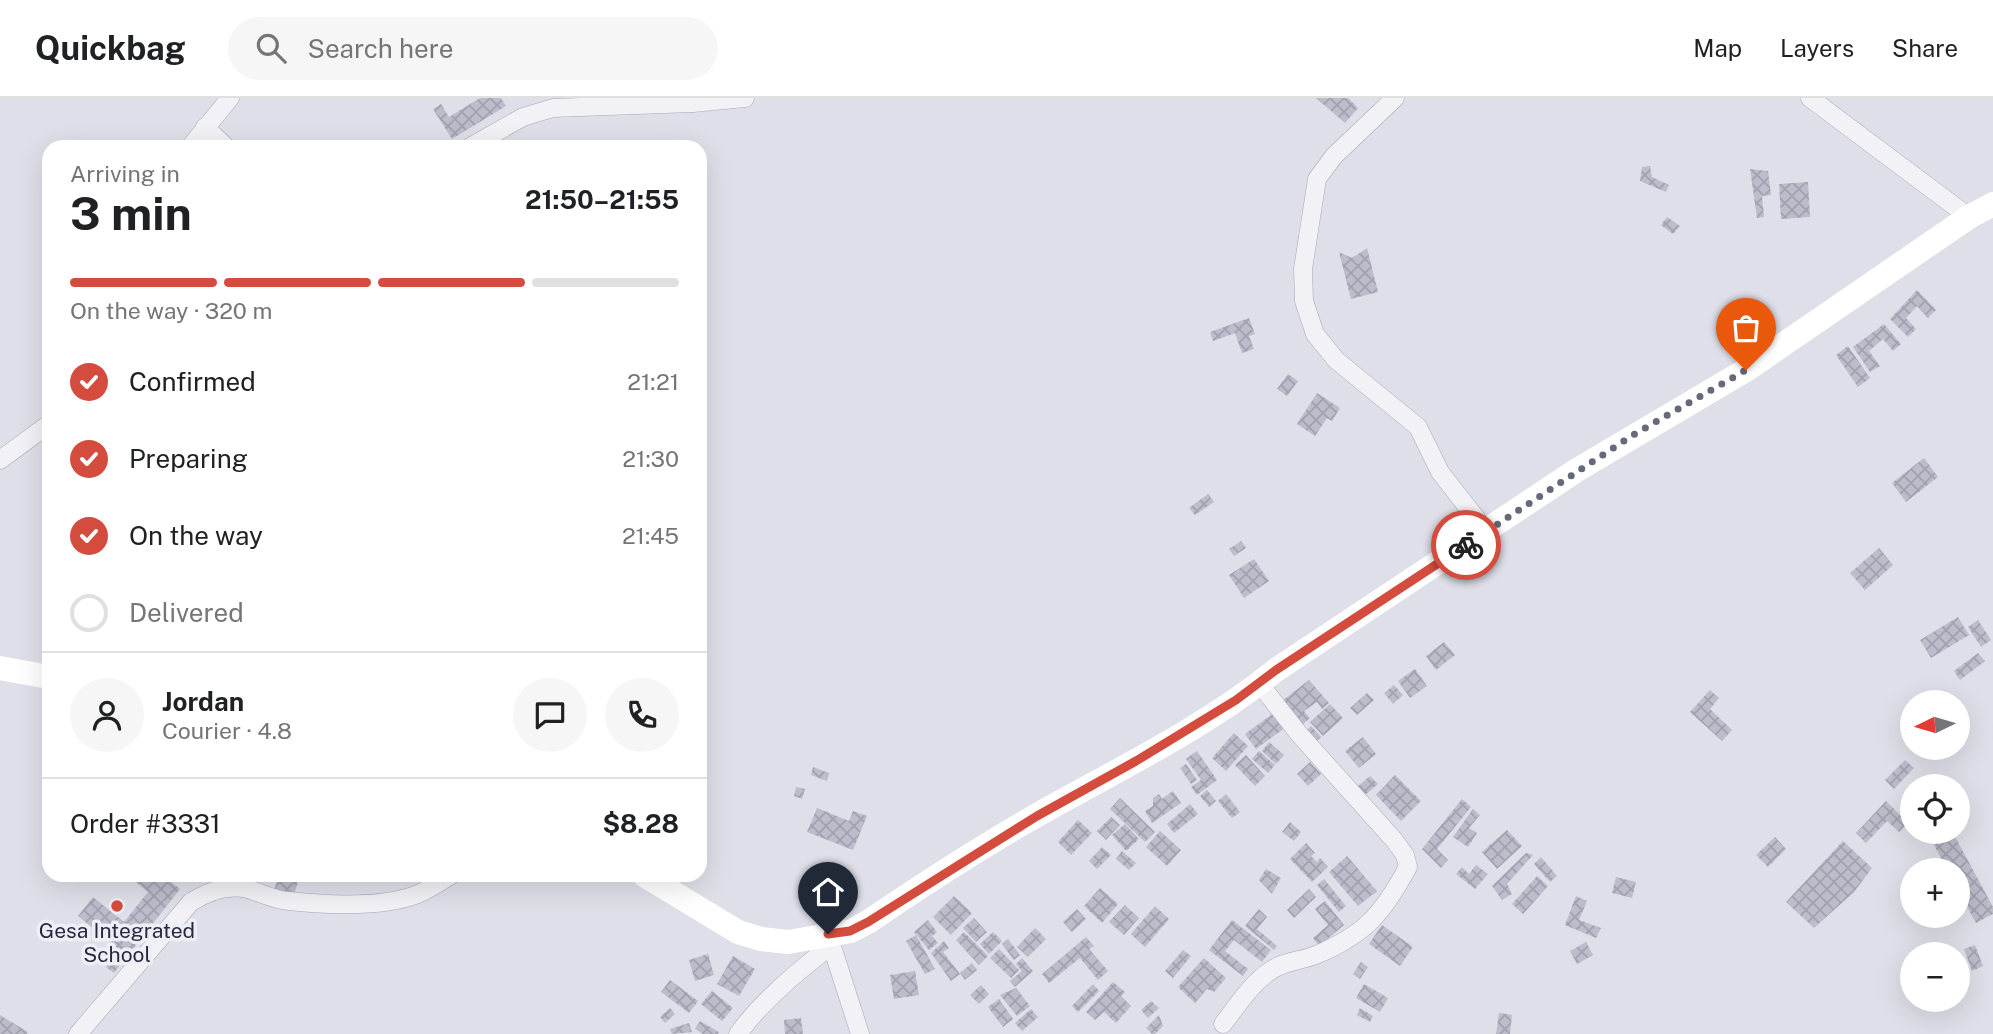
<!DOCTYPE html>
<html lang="en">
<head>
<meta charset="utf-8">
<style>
  :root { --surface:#fff; --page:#f6f6f6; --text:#202124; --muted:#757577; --line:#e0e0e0; --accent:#d34c3d }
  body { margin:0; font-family:"Public Sans",sans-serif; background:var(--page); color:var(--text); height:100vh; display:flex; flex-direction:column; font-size:26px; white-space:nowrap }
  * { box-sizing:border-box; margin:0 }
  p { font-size:23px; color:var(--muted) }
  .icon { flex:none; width:38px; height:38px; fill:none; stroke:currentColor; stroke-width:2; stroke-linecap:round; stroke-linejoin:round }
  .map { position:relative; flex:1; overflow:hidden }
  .sheet { position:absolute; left:42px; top:42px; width:665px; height:742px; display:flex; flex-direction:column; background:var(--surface); border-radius:21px; box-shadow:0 7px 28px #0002 }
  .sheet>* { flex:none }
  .needle { width:46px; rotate:265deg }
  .buttons { position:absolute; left:1900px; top:592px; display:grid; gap:14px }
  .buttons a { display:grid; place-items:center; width:70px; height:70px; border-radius:50%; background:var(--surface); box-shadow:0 7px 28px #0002; font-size:35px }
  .pin { position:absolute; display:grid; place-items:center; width:60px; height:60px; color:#fff; margin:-72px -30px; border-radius:50% 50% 50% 0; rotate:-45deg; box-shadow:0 0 7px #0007 }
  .pin .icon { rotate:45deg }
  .courier { position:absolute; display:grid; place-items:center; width:70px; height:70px; margin:-35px; border:5px solid #d34c3d; border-radius:50%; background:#fff; color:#222; box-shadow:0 2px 9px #0007 }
  .summary em { font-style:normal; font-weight:700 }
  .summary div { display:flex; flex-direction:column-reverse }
  .summary { display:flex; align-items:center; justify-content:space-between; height:119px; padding:0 28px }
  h1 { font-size:46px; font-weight:700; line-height:52px }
  .bar { display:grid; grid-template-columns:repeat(4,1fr); gap:10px 7px; align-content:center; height:84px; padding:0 28px }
  .bar i { height:9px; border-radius:5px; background:var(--line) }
  .bar .on { background:var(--accent) }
  .bar p { grid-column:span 4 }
  .line { display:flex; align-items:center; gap:18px; padding:0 28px; border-top:2px solid var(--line) }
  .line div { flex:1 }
  .round { display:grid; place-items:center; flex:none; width:74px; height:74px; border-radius:37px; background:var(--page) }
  ol { padding:0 28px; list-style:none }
  li { display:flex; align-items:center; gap:21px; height:77px }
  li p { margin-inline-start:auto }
  li .icon { padding:7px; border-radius:50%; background:var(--accent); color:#fff; stroke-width:4 }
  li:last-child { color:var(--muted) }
  li i { width:38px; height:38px; border:4px solid var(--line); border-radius:50% }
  header { display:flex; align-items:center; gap:42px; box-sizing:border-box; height:98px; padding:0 35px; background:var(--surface); border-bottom:2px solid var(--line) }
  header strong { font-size:33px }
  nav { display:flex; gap:38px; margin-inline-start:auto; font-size:24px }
  .search { width:490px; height:63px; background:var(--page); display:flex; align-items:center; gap:18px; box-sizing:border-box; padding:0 24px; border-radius:38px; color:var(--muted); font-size:26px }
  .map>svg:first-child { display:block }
</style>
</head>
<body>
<header>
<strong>Quickbag</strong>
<div class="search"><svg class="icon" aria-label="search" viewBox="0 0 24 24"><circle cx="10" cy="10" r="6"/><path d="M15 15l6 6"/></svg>Search here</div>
<nav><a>Map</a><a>Layers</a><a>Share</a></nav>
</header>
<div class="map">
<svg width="1993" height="936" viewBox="0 0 1993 936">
  <defs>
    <pattern id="building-cross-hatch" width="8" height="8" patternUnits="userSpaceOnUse" patternTransform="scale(1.75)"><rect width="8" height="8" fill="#bbbdcb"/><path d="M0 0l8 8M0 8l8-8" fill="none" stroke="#a1a2af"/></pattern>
  </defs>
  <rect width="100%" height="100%" fill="#dedfe8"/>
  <g fill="url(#building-cross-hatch)">
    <polygon points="480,0 501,0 506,8 452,41 433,11 441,6 449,19"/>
    <polygon points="1316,0 1348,0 1358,10 1345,25"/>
    <polygon points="1650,68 1652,79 1669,87 1666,94 1640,83 1642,69"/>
    <polygon points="1750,71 1768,73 1771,97 1762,98 1764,119 1757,120"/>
    <polygon points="1808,84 1810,119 1781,121 1779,86"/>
    <polygon points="1667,119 1680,128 1673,136 1661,127"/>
    <polygon points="1367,150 1378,194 1351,201 1339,154 1352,160"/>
    <polygon points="1917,192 1936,212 1928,220 1917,208 1906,220 1916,231 1908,239 1890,221"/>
    <polygon points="1249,220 1255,236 1249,238 1254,251 1242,255 1235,235 1213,243 1210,234"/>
    <polygon points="1884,226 1901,246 1893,253 1883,241 1869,253 1880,268 1870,274 1853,249"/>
    <polygon points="1848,248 1870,280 1858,289 1836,257"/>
    <polygon points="1288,276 1298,283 1287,298 1277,291"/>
    <polygon points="1317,295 1340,310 1332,323 1327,320 1315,338 1297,326"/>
    <polygon points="1924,360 1938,379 1906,404 1892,385"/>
    <polygon points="1208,396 1214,404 1195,417 1189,410"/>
    <polygon points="1241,443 1246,450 1234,458 1229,451"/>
    <polygon points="1879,450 1893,467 1865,492 1850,475"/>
    <polygon points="1254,461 1269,483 1244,500 1229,477"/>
    <polygon points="1958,519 1969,537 1931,560 1920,542"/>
    <polygon points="1978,522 1991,542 1981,549 1968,529"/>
    <polygon points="1444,544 1455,557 1436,572 1426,558"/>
    <polygon points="1978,555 1985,563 1960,582 1954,573"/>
    <polygon points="1415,571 1427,588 1410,600 1398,583"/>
    <polygon points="1309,582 1329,605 1322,611 1317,604 1304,613 1310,620 1301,628 1282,603"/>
    <polygon points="1394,587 1403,597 1393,606 1384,595"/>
    <polygon points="1710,592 1719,600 1710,611 1732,632 1722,643 1690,614"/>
    <polygon points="1367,595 1374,602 1357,617 1350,610"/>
    <polygon points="1330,606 1343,620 1323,638 1310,624"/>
    <polygon points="1275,614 1286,629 1256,651 1245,636"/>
    <polygon points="1311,628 1321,639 1313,647 1303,636"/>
    <polygon points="1234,635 1248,648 1226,673 1212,660"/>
    <polygon points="1363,639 1376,656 1359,670 1345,653"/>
    <polygon points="1269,644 1284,657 1276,666 1262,653"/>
    <polygon points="1197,653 1217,682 1197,697 1191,689 1201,682 1186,661"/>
    <polygon points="1259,653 1275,667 1268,675 1252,661"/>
    <polygon points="1246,657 1265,678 1255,688 1235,667"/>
    <polygon points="1905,662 1914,670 1894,691 1885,682"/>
    <polygon points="1310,664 1321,676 1308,688 1297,676"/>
    <polygon points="1186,666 1197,682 1191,686 1180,670"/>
    <polygon points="813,669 829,675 827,683 811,677"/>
    <polygon points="1395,677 1421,703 1401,723 1376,697"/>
    <polygon points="1370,678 1378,686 1364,698 1357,689"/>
    <polygon points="796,689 805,691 802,701 794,698"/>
    <polygon points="1207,692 1216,703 1209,709 1200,698"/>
    <polygon points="1173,693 1181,705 1152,725 1145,713 1153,708 1153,700 1159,696 1162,701"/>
    <polygon points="1226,696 1240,714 1232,720 1218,703"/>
    <polygon points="1120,700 1155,734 1145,744 1110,711"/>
    <polygon points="1462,701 1471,709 1437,751 1448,762 1441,770 1422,751"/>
    <polygon points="1886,703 1908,725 1899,734 1887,723 1866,745 1856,735"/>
    <polygon points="1190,706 1198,716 1174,735 1167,726"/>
    <polygon points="817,710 849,723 853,713 867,718 853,752 807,734"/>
    <polygon points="1473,711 1480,717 1469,730 1477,735 1468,749 1453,739"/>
    <polygon points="1111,719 1120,727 1106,742 1097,733"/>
    <polygon points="1078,722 1092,735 1071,757 1058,744"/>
    <polygon points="1290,724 1301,734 1294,743 1282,734"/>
    <polygon points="1125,726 1139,741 1126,753 1112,737"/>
    <polygon points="1507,732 1522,748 1497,771 1482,754"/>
    <polygon points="1160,733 1181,752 1167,768 1146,749"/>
    <polygon points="1927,733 1952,733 1993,809 1993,816 1976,825 1958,792 1958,772 1947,772"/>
    <polygon points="1775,739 1786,751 1768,769 1756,757"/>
    <polygon points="1843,743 1872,770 1854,794 1814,830 1786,804"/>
    <polygon points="1306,745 1315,755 1311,758 1317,764 1320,760 1328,769 1312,784 1290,761"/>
    <polygon points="1102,749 1111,757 1097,771 1089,763"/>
    <polygon points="1122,753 1136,765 1129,772 1116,761"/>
    <polygon points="1526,755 1533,757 1507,786 1512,796 1502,802 1492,788"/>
    <polygon points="1347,758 1377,793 1358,808 1329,774"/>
    <polygon points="1541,759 1557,778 1550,784 1534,766"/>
    <polygon points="1476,767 1488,776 1475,791 1456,776 1462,769 1469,776"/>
    <polygon points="1266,771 1281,780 1272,796 1259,782"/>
    <polygon points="127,777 162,777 180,791 114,875 106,869 120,852 78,818 93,799 124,824 148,794"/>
    <polygon points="279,777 300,777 293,800 274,792"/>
    <polygon points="1537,778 1548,788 1523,816 1512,806"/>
    <polygon points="1616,779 1636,784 1632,800 1612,795"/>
    <polygon points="1324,781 1346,808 1339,814 1317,787"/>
    <polygon points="1100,790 1118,806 1102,825 1084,808"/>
    <polygon points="1309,791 1316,799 1294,820 1287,812"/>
    <polygon points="954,798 972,815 951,837 933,819"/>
    <polygon points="1576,798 1587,803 1579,822 1601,830 1596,840 1565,827"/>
    <polygon points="1325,803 1344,827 1319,848 1313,840 1328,827 1315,811"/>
    <polygon points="1125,807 1139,820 1124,837 1109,824"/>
    <polygon points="1155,808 1169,821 1145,849 1131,836"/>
    <polygon points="1077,811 1086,821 1072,834 1063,824"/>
    <polygon points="1259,811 1267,819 1257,831 1277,848 1274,852 1245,828"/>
    <polygon points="974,820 987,834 976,844 963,830"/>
    <polygon points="928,822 937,834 932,838 938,845 929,852 914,834"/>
    <polygon points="1232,822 1271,852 1262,864 1234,842 1225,853 1248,871 1243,878 1209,852"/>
    <polygon points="1382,827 1413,849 1400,868 1369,846"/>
    <polygon points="1035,830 1046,841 1028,859 1017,849"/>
    <polygon points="964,834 988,858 979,867 956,842"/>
    <polygon points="993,834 1002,843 989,856 980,846"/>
    <polygon points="916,837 935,871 925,876 906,843"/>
    <polygon points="1086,839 1094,848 1089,851 1108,873 1098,882 1080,860 1049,885 1042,876"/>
    <polygon points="1008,841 1020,857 1014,862 1002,846"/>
    <polygon points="944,843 949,850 943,854 960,876 951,883 931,855"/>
    <polygon points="1586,844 1593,857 1577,866 1570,853"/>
    <polygon points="1975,847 1983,868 1972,873 1964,851"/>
    <polygon points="999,851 1019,872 1011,880 990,860"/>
    <polygon points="1183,852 1191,858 1173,880 1165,873"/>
    <polygon points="708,856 714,877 695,883 689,862"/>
    <polygon points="733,858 755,871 739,898 717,886"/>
    <polygon points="1022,860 1033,873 1015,889 1010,883 1022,873 1016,866"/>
    <polygon points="1204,860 1226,880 1214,894 1207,891 1195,905 1178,889"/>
    <polygon points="1361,864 1368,869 1360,881 1353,876"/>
    <polygon points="972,865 977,872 965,882 960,875"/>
    <polygon points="915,873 919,897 894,901 890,877"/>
    <polygon points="670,882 698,903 689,915 661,894"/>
    <polygon points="1113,884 1125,894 1121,898 1131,908 1116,925 1104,914 1095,922 1086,914"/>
    <polygon points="1093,886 1099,893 1078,914 1072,908"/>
    <polygon points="1364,886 1388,900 1380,914 1356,900"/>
    <polygon points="981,887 989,896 979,906 970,897"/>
    <polygon points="1016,890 1030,908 1017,918 1000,897"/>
    <polygon points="712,893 733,910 722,923 701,906"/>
    <polygon points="999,901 1013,921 1003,929 988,909"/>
    <polygon points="1151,903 1159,910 1148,920 1141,912"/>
    <polygon points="670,910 675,916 665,925 660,919"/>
    <polygon points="1360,910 1373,918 1370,924 1357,917"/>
    <polygon points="1031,911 1038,919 1022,933 1015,925"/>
    <polygon points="1499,915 1512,917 1510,936 1496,936"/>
    <polygon points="0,917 28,934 27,936 0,936"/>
    <polygon points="1159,917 1163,928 1155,936 1152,936 1146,930"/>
    <polygon points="801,920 803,936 785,936 784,922"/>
    <polygon points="700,923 719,934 718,936 703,936 695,931"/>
    <polygon points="689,925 692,934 672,936 670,931"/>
  </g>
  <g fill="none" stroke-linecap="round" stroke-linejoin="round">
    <defs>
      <g id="minor">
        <polyline points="1395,0 1334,58 1317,81 1303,171 1304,203 1315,236 1336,262 1418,329 1440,374 1486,433"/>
        <polyline points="1810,0 1969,119"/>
        <polyline points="205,29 226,49"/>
        <polyline points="190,49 230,0"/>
        <polyline points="470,49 523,19 553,10 693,5 745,0"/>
        <polyline points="0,362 49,326"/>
        <polyline points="829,839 860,936"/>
        <path d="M1223 926C1237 908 1251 886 1270 873 1284 863 1301 863 1316 857 1366 836 1383 815 1408 769L1405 757 1394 742 1299 636 1259 585"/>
        <path d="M78 936 191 804C207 794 228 786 248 791 262 795 274 802 289 803 327 807 383 810 418 796 430 791 441 783 451 777"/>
        <path d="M738 936C762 903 800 871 832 847"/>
      </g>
    </defs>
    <use href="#minor" stroke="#a7a8b5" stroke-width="19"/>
    <use href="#minor" stroke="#f1f1f6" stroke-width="18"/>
    <g stroke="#fff" stroke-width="24">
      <polyline points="0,570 49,579"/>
      <path d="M644 777 738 834 761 841 788 844 851 833 868 824C924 786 981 749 1039 716 1119 671 1204 630 1276 572L1577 372 1746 272 1969 119 1993 106"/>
    </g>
  </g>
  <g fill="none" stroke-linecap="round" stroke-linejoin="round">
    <polyline stroke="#66697a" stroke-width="7" stroke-dasharray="0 12.6" points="1466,447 1633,337 1746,272"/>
    <polyline stroke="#d34c3d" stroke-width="9" points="828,836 850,833 868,824 1037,718 1136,663 1236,602 1276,572 1466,447"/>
  </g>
  <circle fill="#d34c3d" stroke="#edeff6" stroke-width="2.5" cx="117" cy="808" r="7"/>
  <g text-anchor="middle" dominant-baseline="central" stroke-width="7" stroke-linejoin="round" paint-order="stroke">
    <g font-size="21" fill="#26293f" stroke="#edeff6">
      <text x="117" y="832">Gesa Integrated<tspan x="117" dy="24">School</tspan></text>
    </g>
  </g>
</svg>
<div class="buttons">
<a><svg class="needle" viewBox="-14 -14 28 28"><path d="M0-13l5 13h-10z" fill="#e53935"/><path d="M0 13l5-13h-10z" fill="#757577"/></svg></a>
<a><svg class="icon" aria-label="locate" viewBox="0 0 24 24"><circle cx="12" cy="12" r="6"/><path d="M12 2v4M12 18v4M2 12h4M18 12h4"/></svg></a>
<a>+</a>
<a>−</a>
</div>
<div class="pin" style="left:1746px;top:272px;background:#ea580c"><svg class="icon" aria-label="bag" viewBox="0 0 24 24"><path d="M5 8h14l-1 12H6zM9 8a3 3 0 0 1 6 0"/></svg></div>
<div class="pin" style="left:828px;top:836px;background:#1f2937"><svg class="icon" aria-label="home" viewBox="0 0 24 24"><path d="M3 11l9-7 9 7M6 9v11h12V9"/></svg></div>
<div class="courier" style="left:1466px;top:447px"><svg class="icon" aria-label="bike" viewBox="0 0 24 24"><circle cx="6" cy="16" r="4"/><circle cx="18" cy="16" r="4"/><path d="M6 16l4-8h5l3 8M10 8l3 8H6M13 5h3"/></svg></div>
<section class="sheet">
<div class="summary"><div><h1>3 min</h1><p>Arriving in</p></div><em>21:50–21:55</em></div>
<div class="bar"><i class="on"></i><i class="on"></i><i class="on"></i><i></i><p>On the way · 320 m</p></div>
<ol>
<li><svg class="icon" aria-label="check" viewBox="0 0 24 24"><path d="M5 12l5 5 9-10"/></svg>Confirmed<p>21:21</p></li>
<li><svg class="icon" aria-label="check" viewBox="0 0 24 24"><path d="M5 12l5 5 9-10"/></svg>Preparing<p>21:30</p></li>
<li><svg class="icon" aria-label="check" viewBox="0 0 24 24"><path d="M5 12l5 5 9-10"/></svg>On the way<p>21:45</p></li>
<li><i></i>Delivered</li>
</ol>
<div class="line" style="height:126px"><a class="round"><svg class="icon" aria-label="person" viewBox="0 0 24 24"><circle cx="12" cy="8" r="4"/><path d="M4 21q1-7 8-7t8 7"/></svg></a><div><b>Jordan</b><p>Courier · 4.8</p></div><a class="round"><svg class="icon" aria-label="chat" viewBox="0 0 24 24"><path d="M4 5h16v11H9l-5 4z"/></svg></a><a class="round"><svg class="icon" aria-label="phone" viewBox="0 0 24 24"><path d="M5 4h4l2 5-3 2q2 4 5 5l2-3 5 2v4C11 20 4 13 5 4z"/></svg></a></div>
<div class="line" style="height:91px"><div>Order #3331</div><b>$8.28</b></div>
</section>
</div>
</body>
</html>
